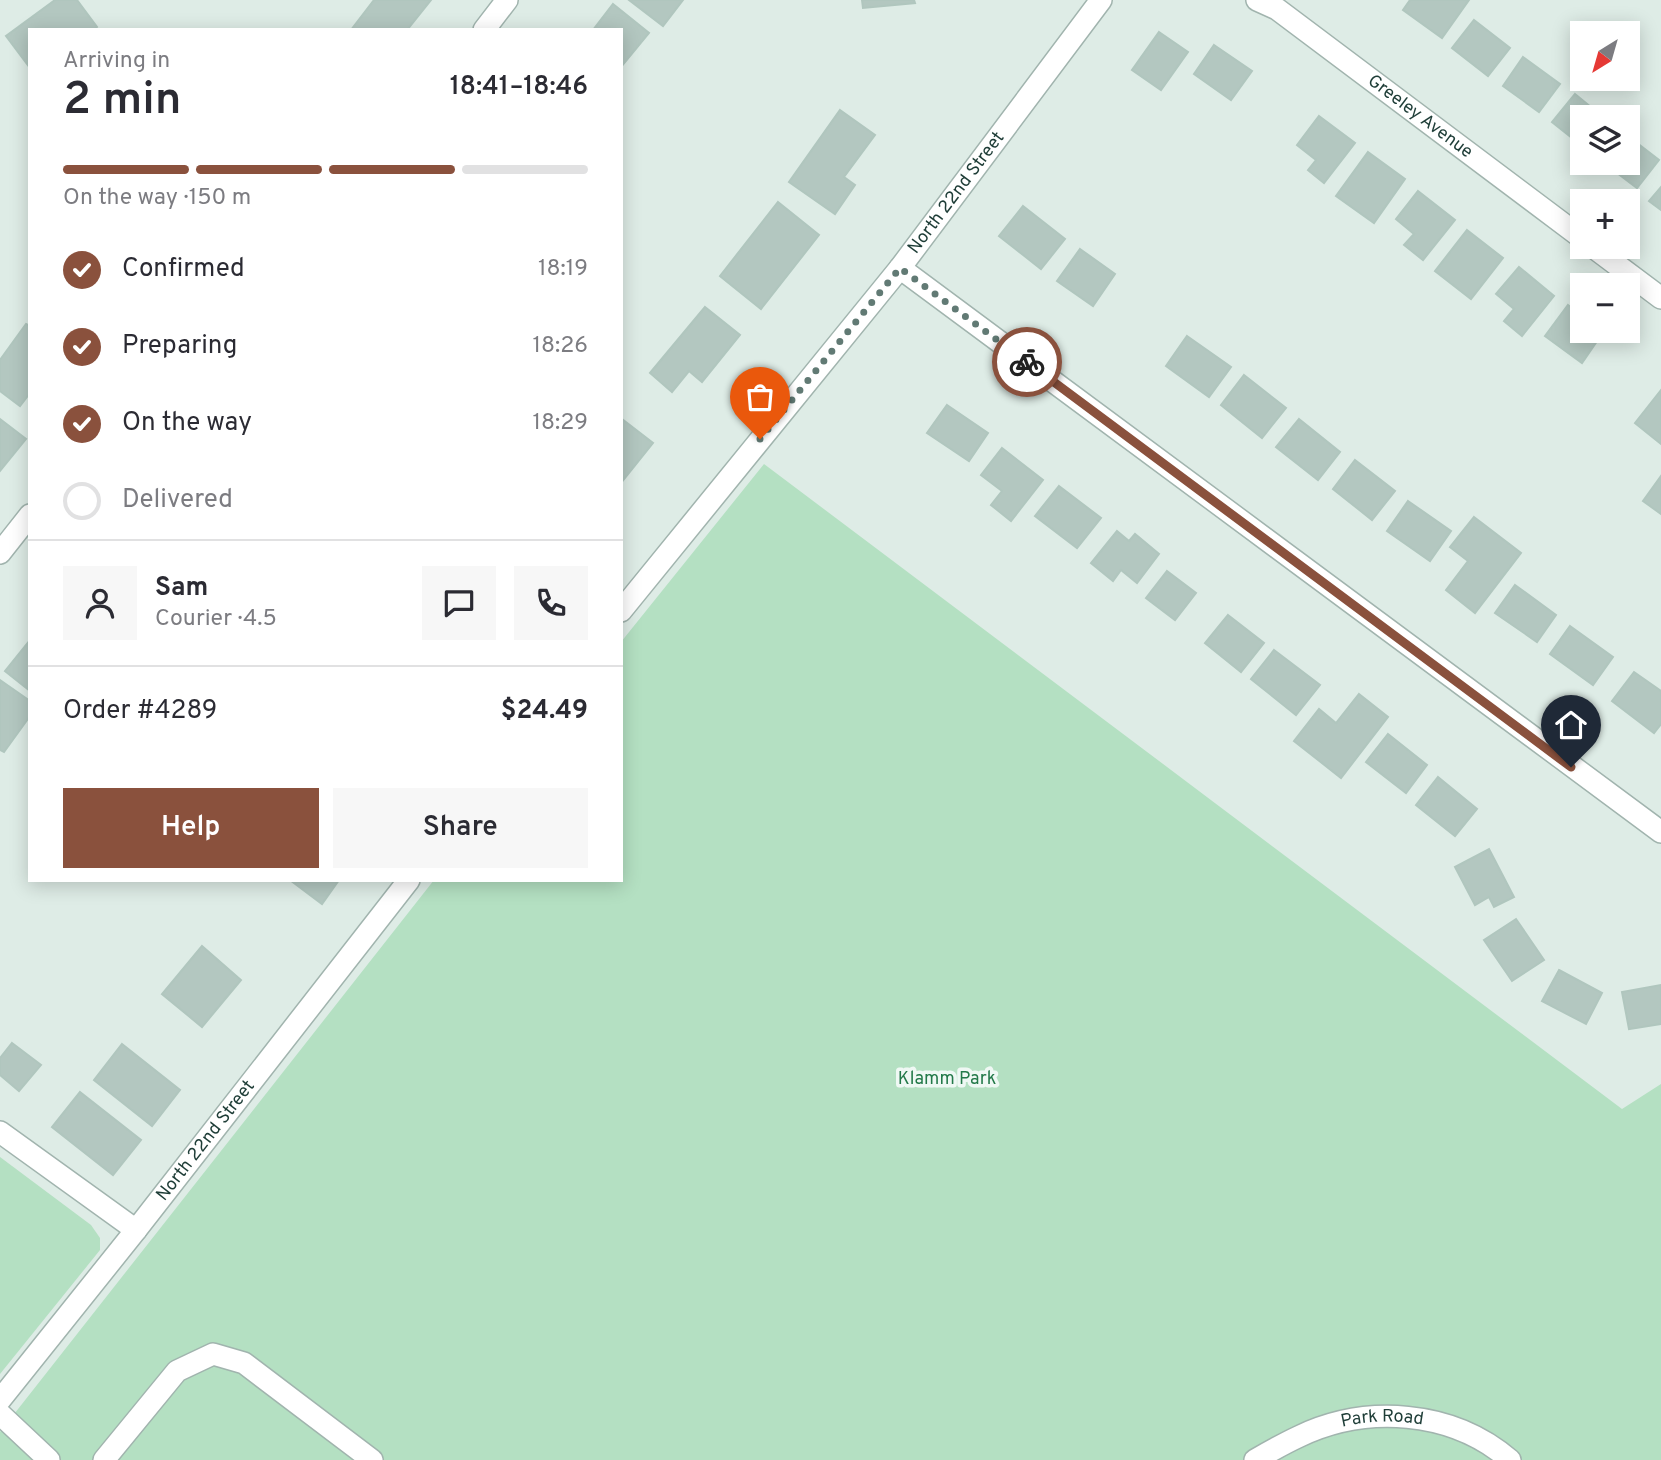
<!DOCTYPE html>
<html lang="en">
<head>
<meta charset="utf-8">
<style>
  :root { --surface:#fff; --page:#f7f7f7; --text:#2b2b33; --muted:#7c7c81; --line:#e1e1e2; --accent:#8a513d }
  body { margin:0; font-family:Overpass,sans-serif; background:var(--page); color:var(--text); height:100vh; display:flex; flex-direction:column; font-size:26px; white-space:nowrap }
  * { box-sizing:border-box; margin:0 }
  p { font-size:23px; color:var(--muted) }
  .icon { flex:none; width:38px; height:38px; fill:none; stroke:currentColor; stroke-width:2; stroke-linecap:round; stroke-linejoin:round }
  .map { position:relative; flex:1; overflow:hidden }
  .panel { position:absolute; left:28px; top:28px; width:595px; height:854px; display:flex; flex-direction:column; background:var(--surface); border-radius:0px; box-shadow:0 4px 18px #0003 }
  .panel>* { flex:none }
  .needle { width:46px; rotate:217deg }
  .buttons { position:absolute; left:1570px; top:21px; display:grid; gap:14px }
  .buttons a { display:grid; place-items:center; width:70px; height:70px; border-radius:0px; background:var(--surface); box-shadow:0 4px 18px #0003; font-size:35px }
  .pin { position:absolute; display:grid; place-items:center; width:60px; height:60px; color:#fff; margin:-72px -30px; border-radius:50% 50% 50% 0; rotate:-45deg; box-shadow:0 0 7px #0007 }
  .pin .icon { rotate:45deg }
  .courier { position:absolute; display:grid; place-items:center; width:70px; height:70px; margin:-35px; border:5px solid #8a513d; border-radius:50%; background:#fff; color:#222; box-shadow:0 2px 9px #0007 }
  .overview em { font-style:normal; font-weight:600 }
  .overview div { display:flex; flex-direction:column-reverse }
  .overview { display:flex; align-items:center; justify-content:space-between; height:119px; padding:0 35px }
  h1 { font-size:46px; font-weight:600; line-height:52px }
  .bar { display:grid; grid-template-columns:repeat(4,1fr); gap:10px 7px; align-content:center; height:84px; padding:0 35px }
  .bar i { height:9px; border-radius:5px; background:var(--line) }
  .bar .on { background:var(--accent) }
  .bar p { grid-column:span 4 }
  .line { display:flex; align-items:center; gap:18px; padding:0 35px; border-top:2px solid var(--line) }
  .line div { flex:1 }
  .round { display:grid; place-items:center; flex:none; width:74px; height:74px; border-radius:0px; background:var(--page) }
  ol { padding:0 35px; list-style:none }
  li { display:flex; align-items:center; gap:21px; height:77px }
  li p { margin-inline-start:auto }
  li .icon { padding:7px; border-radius:50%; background:var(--accent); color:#fff; stroke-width:4 }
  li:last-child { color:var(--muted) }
  li i { width:38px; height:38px; border:4px solid var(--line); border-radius:50% }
  .cta { display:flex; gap:14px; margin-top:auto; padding:14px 35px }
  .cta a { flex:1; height:80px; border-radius:0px; background:var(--accent); color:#fff; font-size:28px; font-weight:600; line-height:80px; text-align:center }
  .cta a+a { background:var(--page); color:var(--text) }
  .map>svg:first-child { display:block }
</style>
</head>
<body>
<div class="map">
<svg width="1661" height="1460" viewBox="0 0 1661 1460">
  <rect width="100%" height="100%" fill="#deece6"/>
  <g fill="#b4e0c2">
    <polygon points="764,464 1622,1109 1661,1084 1661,1460 0,1460 0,1432 434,880 621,880 621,642"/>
    <polygon points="0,1157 91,1225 100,1238 100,1250 0,1374"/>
  </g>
  <g fill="#b3c7c0" stroke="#b0c6be" stroke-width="2">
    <polygon points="55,0 77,0 97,27 94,30 30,30 30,68 6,36"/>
    <polygon points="374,0 431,0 407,30 351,30"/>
    <polygon points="629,0 683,0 663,26"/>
    <polygon points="862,0 914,0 915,3 863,8"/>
    <polygon points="1410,0 1469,0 1442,38 1403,10"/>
    <polygon points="613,4 649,33 621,67 621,30 593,30"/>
    <polygon points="1474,20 1510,48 1488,76 1452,48"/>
    <polygon points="1159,32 1188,52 1161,90 1132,70"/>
    <polygon points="1214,45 1252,71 1231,100 1194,74"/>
    <polygon points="1523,57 1560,84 1539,112 1503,86"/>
    <polygon points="1575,94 1603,117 1582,117 1582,146 1552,122"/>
    <polygon points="840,110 875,135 844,177 855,185 835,214 789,182"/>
    <polygon points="1319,116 1355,143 1324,183 1308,170 1316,160 1297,145"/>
    <polygon points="1628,136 1659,160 1637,188 1604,163 1628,163"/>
    <polygon points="1368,152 1405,179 1374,223 1336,196"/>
    <polygon points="1661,187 1661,210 1649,201"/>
    <polygon points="1418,191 1455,220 1423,260 1404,245 1414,234 1396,219"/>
    <polygon points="778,202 819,235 761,309 720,276"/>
    <polygon points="1023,206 1065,239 1041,269 999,236"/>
    <polygon points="1467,230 1503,258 1471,299 1435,271"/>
    <polygon points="1080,249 1115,274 1093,306 1057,281"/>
    <polygon points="1519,267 1554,296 1522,336 1504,321 1514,309 1496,294"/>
    <polygon points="1568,305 1582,315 1582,331 1604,331 1582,363 1545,336"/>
    <polygon points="705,307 740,335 702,382 689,371 672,392 650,373"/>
    <polygon points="26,324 30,326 30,393 20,406 0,391 0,360"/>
    <polygon points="1187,336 1231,367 1209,397 1166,366"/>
    <polygon points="1244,375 1286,408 1262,438 1221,405"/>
    <polygon points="1661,390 1661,444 1635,423"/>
    <polygon points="947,405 988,433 969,461 927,433"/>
    <polygon points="0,419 26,439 0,471"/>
    <polygon points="622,419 653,443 621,483 621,421"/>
    <polygon points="1299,419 1340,452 1318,480 1276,447"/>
    <polygon points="1002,448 1043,480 1011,521 991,505 1002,491 981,475"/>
    <polygon points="1355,460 1395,491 1372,520 1333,489"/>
    <polygon points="1661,476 1661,514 1643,501"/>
    <polygon points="1059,486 1101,518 1077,548 1035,516"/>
    <polygon points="1408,501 1451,531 1430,561 1387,531"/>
    <polygon points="1474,517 1521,553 1475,613 1446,590 1468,561 1450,547"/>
    <polygon points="1117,531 1129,541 1135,534 1159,554 1137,583 1121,570 1113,581 1091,563"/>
    <polygon points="1167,571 1196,593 1175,620 1146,598"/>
    <polygon points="1515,585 1556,615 1537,642 1495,613"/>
    <polygon points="1228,615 1264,643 1241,672 1205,643"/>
    <polygon points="1570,626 1613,657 1593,685 1550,654"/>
    <polygon points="30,640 30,691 5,671"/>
    <polygon points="1274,650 1320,685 1296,715 1251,679"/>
    <polygon points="1634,672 1661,691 1661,724 1654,733 1612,701"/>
    <polygon points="0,680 30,701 30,716 4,752 0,750"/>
    <polygon points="1359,694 1388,717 1341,778 1294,741 1319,709 1336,723"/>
    <polygon points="1388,734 1427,765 1406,793 1366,762"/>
    <polygon points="1438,777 1477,809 1455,836 1416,805"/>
    <polygon points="1489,849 1514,897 1494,907 1489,897 1475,905 1455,867"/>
    <polygon points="290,880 339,880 322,904"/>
    <polygon points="1516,919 1544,960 1512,981 1484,940"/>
    <polygon points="202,946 241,980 202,1027 162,994"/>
    <polygon points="1559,970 1602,993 1586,1024 1542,1001"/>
    <polygon points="1661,985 1661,1024 1629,1029 1622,992"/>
    <polygon points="12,1043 41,1065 19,1091 0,1075 0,1058"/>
    <polygon points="122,1044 180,1090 152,1126 94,1080"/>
    <polygon points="80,1092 141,1140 113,1175 52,1127"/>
  </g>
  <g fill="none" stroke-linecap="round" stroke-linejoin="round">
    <defs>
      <g id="minor">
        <path id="s1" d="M1257 0 1277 9 1582 238"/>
        <polyline points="484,30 507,0"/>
        <polyline points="1593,247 1661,298"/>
        <polyline points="900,268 1661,832"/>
        <polyline points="0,553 30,515"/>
        <path id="s2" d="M621 611 900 268 1101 0"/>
        <polyline points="0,1132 136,1230"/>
        <path id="s3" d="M0 1400 136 1230 409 880"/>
        <polyline points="0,1414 49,1460"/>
        <polyline points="104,1460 177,1371 213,1354 244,1363 372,1460"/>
        <path id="s4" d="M1255 1460C1269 1452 1283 1444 1298 1437 1366 1404 1452 1410 1510 1460"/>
      </g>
    </defs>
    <use href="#minor" stroke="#a1b4ae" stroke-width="24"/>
    <use href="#minor" stroke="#fff" stroke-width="21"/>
  </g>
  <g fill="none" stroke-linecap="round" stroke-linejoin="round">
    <polyline stroke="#617a74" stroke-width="7" stroke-dasharray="0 12.6" points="760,439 900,268 1027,362"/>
    <polyline stroke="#8a513d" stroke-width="9" points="1027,362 1571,767"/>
  </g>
  <g text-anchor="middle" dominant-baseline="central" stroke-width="7" stroke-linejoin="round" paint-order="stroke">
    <g font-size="18" fill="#1e3d37" stroke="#eff8f4">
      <text stroke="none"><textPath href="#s1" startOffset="201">Greeley Avenue</textPath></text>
      <text stroke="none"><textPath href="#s2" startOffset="536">North 22nd Street</textPath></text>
      <text stroke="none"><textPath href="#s3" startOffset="331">North 22nd Street</textPath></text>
      <text stroke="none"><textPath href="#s4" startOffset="136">Park Road</textPath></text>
    </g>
    <g font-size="18" fill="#237949" stroke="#eff8f4">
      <text x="947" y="1079">Klamm Park</text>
    </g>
  </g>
</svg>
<div class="buttons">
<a><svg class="needle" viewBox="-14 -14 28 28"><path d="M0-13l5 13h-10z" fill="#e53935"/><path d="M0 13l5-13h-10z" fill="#7c7c81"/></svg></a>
<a><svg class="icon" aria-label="layers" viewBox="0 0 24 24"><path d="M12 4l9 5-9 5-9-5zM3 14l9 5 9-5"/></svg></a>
<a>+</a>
<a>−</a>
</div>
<div class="pin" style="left:760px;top:439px;background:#ea580c"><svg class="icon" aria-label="bag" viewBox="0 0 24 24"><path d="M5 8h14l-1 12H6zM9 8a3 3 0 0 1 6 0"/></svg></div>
<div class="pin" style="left:1571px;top:767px;background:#1f2937"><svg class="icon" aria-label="home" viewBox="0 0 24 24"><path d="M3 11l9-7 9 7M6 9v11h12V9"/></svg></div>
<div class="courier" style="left:1027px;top:362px"><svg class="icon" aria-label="bike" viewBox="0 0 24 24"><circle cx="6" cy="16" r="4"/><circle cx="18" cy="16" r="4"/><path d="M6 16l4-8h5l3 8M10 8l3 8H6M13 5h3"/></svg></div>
<section class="panel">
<div class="overview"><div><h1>2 min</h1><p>Arriving in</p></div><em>18:41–18:46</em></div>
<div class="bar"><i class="on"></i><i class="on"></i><i class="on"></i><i></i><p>On the way · 150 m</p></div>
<ol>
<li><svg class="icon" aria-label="check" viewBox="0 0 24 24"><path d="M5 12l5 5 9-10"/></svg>Confirmed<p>18:19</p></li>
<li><svg class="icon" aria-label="check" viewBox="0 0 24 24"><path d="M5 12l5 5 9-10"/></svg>Preparing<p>18:26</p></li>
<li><svg class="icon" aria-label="check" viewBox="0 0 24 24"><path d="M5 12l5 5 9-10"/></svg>On the way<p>18:29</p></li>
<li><i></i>Delivered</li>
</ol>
<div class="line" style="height:126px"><a class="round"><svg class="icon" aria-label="person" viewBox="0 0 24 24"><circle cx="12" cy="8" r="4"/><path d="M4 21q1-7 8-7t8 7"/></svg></a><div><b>Sam</b><p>Courier · 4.5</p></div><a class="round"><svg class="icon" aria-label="chat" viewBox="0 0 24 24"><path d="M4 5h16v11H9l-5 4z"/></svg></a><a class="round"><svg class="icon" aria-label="phone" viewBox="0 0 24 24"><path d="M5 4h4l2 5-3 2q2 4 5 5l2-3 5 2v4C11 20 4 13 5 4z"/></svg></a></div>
<div class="line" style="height:91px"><div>Order #4289</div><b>$24.49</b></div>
<div class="cta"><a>Help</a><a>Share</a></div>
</section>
</div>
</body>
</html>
